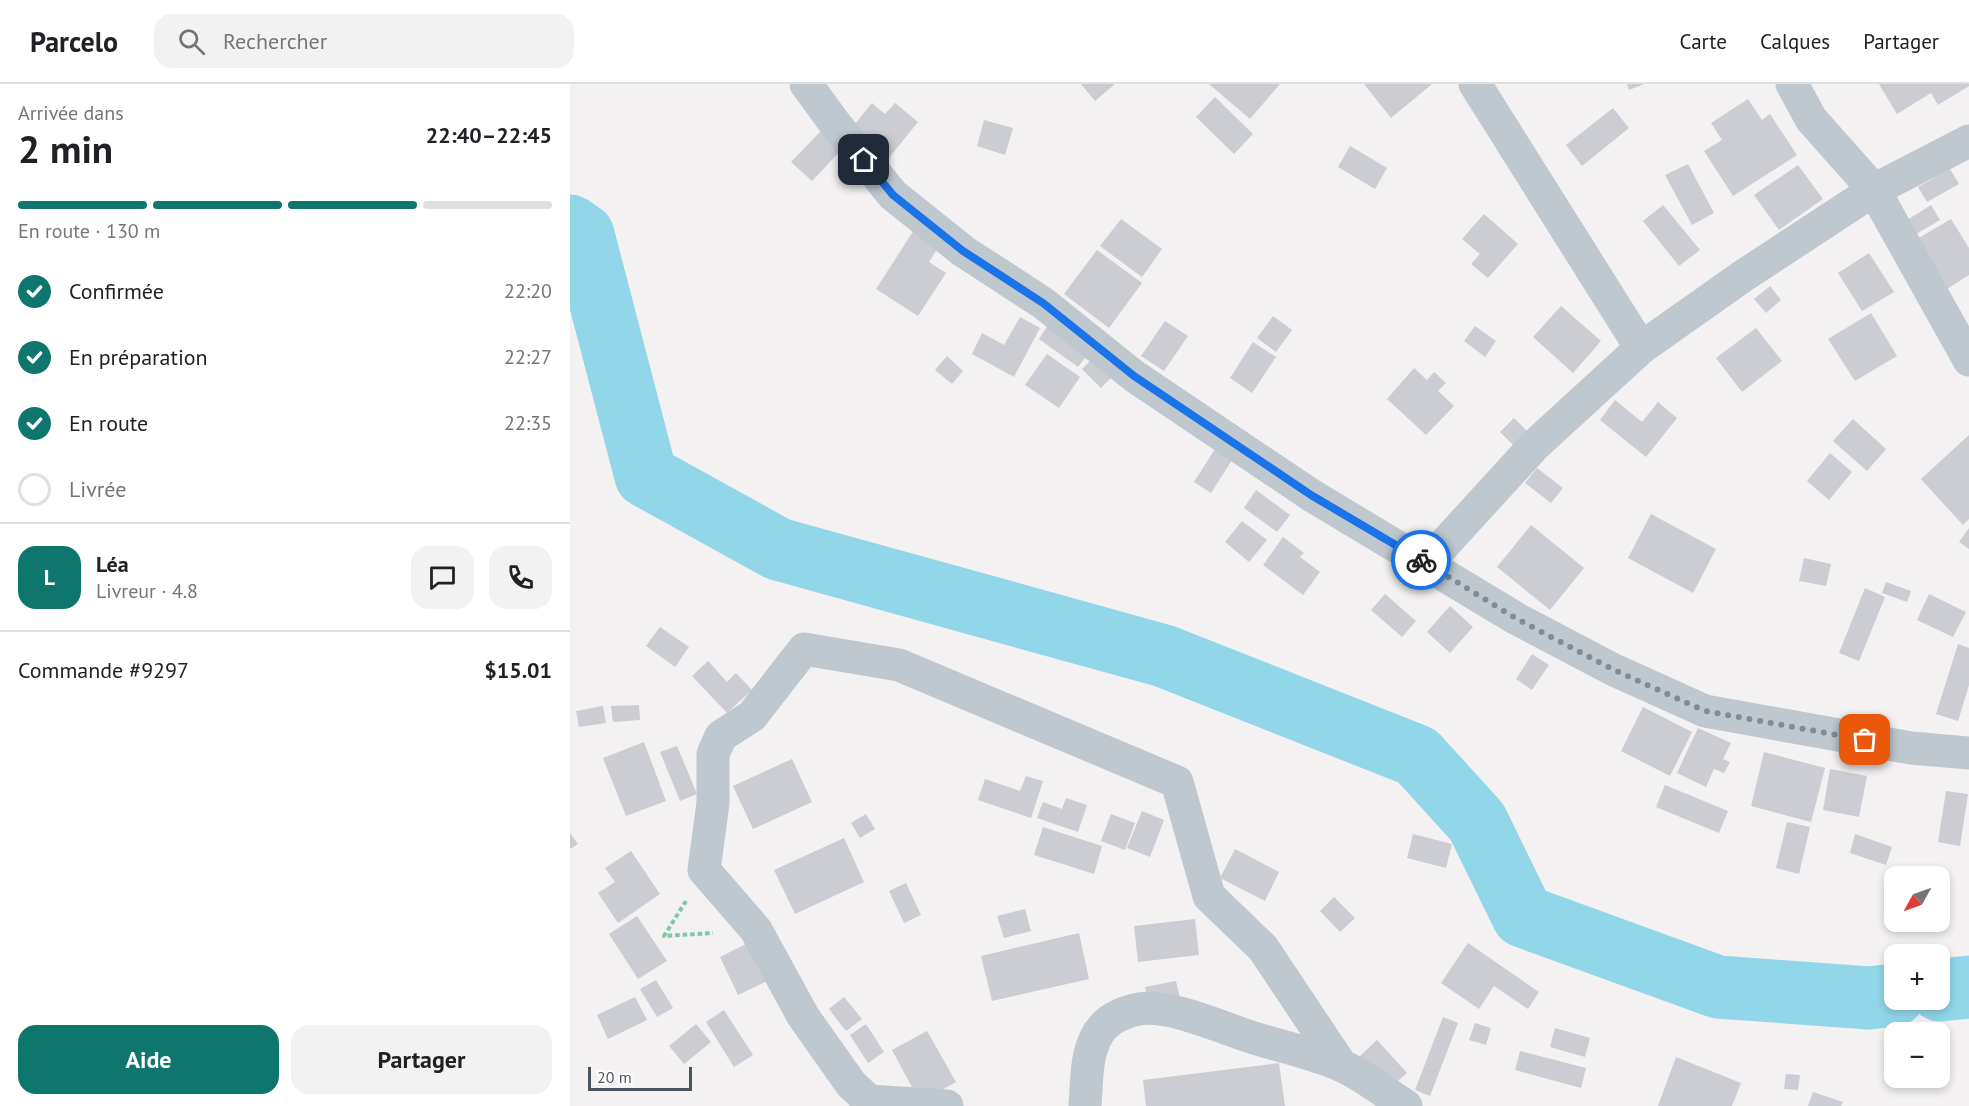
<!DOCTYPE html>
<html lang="fr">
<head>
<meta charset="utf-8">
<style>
  :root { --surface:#fff; --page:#f2f2f2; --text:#202124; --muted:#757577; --line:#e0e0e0; --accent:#0f766e }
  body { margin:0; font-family:"PT Sans",sans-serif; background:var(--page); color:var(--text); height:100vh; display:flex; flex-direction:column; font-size:22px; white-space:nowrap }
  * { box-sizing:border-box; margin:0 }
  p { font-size:20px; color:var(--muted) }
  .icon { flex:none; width:33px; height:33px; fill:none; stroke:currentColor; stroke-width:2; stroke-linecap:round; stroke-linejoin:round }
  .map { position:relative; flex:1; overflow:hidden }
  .drawer { display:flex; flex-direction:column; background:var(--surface); width:570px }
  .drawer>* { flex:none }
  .needle { width:39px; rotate:230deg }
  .controls { position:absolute; left:1314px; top:782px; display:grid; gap:12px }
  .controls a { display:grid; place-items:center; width:66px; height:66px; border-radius:12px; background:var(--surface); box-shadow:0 3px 9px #0003; font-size:30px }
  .scale { position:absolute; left:18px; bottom:15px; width:104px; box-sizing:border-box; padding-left:6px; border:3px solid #49545d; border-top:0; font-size:16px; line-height:21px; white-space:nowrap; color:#49545d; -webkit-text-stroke:4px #fff; paint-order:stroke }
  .pin { position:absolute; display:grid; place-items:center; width:51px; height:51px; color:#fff; margin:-26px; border-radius:12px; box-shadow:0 3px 9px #0006 }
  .courier { position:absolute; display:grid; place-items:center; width:60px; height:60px; margin:-30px; border:4px solid #1a73e8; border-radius:50%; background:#fff; color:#222; box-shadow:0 2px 8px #0007 }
  .headline em { font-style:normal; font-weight:800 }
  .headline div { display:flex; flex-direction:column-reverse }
  .headline { display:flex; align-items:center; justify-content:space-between; height:102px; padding:0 18px }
  h1 { font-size:39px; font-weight:800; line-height:45px }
  .bar { display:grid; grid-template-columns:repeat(4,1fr); gap:9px 6px; align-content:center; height:72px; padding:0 18px }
  .bar i { height:8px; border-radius:4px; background:var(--line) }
  .bar .selected { background:var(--accent) }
  .bar p { grid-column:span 4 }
  .line { display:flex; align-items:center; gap:15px; padding:0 18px; border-top:2px solid var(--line) }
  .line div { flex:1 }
  .round { display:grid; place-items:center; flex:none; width:63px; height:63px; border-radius:18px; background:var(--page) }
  ol { padding:0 18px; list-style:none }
  li { display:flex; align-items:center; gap:18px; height:66px }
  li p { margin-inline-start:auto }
  li .icon { padding:6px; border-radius:50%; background:var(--accent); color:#fff; stroke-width:4 }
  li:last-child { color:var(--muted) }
  li i { width:33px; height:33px; border:3px solid var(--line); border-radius:50% }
  .button { display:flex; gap:12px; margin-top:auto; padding:12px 18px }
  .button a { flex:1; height:69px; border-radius:18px; background:var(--accent); color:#fff; font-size:24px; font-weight:800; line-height:69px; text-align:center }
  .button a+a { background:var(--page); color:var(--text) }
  header { display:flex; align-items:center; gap:36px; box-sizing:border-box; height:84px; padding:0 30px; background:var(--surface); border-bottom:2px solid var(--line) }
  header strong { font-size:28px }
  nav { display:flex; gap:33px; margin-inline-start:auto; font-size:21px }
  .search { width:420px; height:54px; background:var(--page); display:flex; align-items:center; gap:15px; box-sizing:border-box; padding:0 21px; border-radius:18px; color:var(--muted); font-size:22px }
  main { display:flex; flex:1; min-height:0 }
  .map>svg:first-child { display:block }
</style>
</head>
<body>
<header>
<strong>Parcelo</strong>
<div class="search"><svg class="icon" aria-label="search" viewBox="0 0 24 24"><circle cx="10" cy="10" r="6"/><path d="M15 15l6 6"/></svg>Rechercher</div>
<nav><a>Carte</a><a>Calques</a><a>Partager</a></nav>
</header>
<main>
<section class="drawer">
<div class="headline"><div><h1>2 min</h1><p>Arrivée dans</p></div><em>22:40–22:45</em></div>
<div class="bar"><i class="selected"></i><i class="selected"></i><i class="selected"></i><i></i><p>En route · 130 m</p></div>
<ol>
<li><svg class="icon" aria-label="check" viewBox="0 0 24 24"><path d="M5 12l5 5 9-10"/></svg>Confirmée<p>22:20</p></li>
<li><svg class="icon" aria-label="check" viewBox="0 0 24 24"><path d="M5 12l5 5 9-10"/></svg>En préparation<p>22:27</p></li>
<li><svg class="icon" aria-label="check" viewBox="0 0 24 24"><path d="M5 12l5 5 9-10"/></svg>En route<p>22:35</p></li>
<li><i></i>Livrée</li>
</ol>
<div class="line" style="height:108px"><b class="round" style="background:var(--accent);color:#fff">L</b><div><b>Léa</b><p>Livreur · 4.8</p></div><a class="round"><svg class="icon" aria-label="chat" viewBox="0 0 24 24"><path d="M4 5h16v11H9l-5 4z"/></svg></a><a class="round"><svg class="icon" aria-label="phone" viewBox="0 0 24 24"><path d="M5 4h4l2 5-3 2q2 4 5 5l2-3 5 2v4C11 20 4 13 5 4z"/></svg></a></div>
<div class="line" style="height:78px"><div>Commande #9297</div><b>$15.01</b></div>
<div class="button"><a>Aide</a><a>Partager</a></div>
</section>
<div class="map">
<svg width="1399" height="1022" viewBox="0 0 1399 1022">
  <rect width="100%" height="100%" fill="#f3f1f1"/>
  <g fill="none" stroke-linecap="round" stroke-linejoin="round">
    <g stroke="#91d6e9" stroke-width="63">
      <polyline points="0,142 13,151 76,392 208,465 594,572 847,672 907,738 953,832 1148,903 1299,914 1324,911"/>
      <polyline points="1370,906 1399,903"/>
    </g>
  </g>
  <g fill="#cbcdd3">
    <polygon points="511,0 545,0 525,17"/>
    <polygon points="639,0 710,0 680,35"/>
    <polygon points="794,0 862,0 821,34"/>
    <polygon points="1057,0 1074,0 1059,6"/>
    <polygon points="1309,0 1399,0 1399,2 1368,21 1361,9 1327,30"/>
    <polygon points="645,13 683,50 664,70 626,33"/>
    <polygon points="1178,15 1192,36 1200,30 1227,71 1163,112 1134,67 1152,56 1141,39"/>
    <polygon points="302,19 315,30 325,19 348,38 318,75 281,45"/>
    <polygon points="1043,24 1059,44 1012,82 996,61"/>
    <polygon points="414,36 443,44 435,71 407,62"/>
    <polygon points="253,45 273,64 242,97 221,78"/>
    <polygon points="780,62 817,84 805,105 768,83"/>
    <polygon points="1118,80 1144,129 1122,141 1095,91"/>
    <polygon points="1228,81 1253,115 1209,146 1184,111"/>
    <polygon points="1380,85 1389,100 1357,118 1348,103"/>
    <polygon points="1093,121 1130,166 1109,182 1073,137"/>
    <polygon points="1361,121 1370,136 1343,152 1334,138"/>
    <polygon points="914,130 948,160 918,194 901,180 910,170 892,155"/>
    <polygon points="551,135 592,165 572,193 530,162"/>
    <polygon points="1381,135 1399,164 1399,191 1377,205 1347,155"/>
    <polygon points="344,146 369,162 359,178 376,189 348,232 306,205"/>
    <polygon points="527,166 572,199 539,244 494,210"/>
    <polygon points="1299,169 1324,208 1292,227 1268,189"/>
    <polygon points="1200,202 1211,216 1196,229 1184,215"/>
    <polygon points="991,222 1031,257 1003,289 963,253"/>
    <polygon points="1301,229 1327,272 1285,297 1258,255"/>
    <polygon points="703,232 722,246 706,268 687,254"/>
    <polygon points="450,233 470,244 444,293 402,270 412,249 434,261"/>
    <polygon points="595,237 618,252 594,287 571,272"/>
    <polygon points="478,241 518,270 508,283 469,255"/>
    <polygon points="905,242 926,257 915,273 894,257"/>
    <polygon points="1186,244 1212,277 1172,308 1146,274"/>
    <polygon points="683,258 706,273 682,309 660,294"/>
    <polygon points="477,270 510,293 489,324 455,301"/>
    <polygon points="377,272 393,287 382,300 365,286"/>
    <polygon points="522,275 542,293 531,304 512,285"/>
    <polygon points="844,284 857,296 864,288 876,299 868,307 884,322 856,351 817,315"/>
    <polygon points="1045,316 1072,338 1088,318 1107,334 1076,373 1030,336"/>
    <polygon points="944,334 958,348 944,362 930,348"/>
    <polygon points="1283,335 1316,365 1297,387 1263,357"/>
    <polygon points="1399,351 1399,435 1393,441 1351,395"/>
    <polygon points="645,365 662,376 641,409 624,398"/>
    <polygon points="1260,369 1282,388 1259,416 1237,397"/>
    <polygon points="967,384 993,404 981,419 955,399"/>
    <polygon points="686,406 720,431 707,448 674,424"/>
    <polygon points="1081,430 1146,465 1123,509 1058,474"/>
    <polygon points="672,437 697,456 679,478 655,458"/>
    <polygon points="961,441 1014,484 980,526 927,483"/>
    <polygon points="1399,444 1399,465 1389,458"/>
    <polygon points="713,453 734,469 730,473 750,488 733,511 693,481"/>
    <polygon points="1234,474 1261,480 1256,502 1229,497"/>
    <polygon points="1316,498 1341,507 1337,518 1312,509"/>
    <polygon points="1295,504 1315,513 1289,577 1269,569"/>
    <polygon points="815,510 846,537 832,553 801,526"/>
    <polygon points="1359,510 1396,528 1383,553 1347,536"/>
    <polygon points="880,522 903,543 880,569 857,548"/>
    <polygon points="90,543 119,563 105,583 76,562"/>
    <polygon points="1388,560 1399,564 1399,601 1388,637 1366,630"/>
    <polygon points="962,570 979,581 962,606 946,595"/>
    <polygon points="138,577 157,598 166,589 182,606 157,629 122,592"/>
    <polygon points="69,621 70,636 43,638 41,622"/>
    <polygon points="33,622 36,639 9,643 6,627"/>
    <polygon points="1073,623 1122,648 1100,692 1051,667"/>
    <polygon points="1128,644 1161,659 1153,675 1160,678 1154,689 1144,685 1136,703 1107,689"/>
    <polygon points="74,658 96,717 56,732 33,674"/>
    <polygon points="107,662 127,710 110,717 90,668"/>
    <polygon points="1194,668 1255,684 1241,738 1181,722"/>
    <polygon points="222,675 242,718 183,745 163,702"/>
    <polygon points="1260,685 1297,692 1289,733 1253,726"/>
    <polygon points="456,692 473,697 461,734 408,716 415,695 450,707"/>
    <polygon points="1095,701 1158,727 1149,749 1086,723"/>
    <polygon points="1376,707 1398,710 1390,762 1368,758"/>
    <polygon points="496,714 517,721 508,748 467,734 473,718 492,725"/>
    <polygon points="572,727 594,736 580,773 557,764"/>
    <polygon points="296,730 305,745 290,754 281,739"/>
    <polygon points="541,730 565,739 555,766 531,757"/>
    <polygon points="1217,738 1240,743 1229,790 1206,784"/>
    <polygon points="473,743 532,762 524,790 464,771"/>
    <polygon points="0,749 8,760 0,765"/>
    <polygon points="843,750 882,760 876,784 837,774"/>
    <polygon points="1285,750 1322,763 1316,781 1280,769"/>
    <polygon points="274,754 294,798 225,830 204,786"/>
    <polygon points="665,765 709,788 695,817 650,794"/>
    <polygon points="61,767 90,810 48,839 28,809 45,798 35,784"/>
    <polygon points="336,799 351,831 334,839 319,807"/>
    <polygon points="764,813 785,834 770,848 750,827"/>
    <polygon points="455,825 461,847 434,854 427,832"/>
    <polygon points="67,832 97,877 68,895 39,850"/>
    <polygon points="625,835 629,871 568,878 564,842"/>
    <polygon points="509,849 519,895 422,917 411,872"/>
    <polygon points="178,859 197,897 168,911 150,873"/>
    <polygon points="898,859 969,908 958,925 924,902 909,925 871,899"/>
    <polygon points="86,896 103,924 87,933 70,905"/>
    <polygon points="606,897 610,914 579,920 575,903"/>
    <polygon points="65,913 77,936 38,955 27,931"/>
    <polygon points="274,913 292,935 276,947 259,925"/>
    <polygon points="154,926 183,971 164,983 136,938"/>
    <polygon points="873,933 888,939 860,1012 845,1006"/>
    <polygon points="905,939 921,944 916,961 899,956"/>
    <polygon points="126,940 141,958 114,980 99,962"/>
    <polygon points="296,940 314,968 298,979 280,951"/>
    <polygon points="985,944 1020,954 1015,973 980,963"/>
    <polygon points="357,947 386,998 350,1018 322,966"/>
    <polygon points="807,956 837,989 817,1006 788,974"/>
    <polygon points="950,967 1016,984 1011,1004 945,986"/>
    <polygon points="1106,973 1171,999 1162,1022 1088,1022"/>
    <polygon points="709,979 715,1022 576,1022 573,996"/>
    <polygon points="1216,990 1230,991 1228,1006 1214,1005"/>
    <polygon points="1243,1008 1273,1018 1271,1022 1238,1022"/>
  </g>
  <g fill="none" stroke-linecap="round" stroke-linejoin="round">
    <polyline stroke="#7bcaa4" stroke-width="4" stroke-dasharray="4.5 3" stroke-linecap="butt" points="116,817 94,852 143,849"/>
    <g stroke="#bfc8cf" stroke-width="33">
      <polyline points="236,0 266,41 323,111 393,167 473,219 564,292 741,411 947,535 1044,586 1135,627 1341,664 1399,669"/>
      <polyline points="905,0 1071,264"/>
      <polyline points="1222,0 1241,35 1304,106 1399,276"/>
      <polyline points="857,479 965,361 1071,264 1173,192 1304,106 1399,57"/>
      <polyline points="299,1017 377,1022"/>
      <polyline points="307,1022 299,1017 281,1000 233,932 186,846 134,786 143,719 143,670 151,652 182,632 234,565 329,581 607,698 639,812 693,864 771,981"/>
      <path d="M515 1022C517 997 515 963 533 943 541 934 556 927 569 925 602 920 654 945 687 955 714 963 744 970 770 981 790 989 817 1010 836 1022"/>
    </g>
  </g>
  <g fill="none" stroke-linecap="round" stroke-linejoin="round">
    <polyline stroke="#848b91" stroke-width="6" stroke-dasharray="0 10.8" points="851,476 947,535 1044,586 1135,627 1295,656"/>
    <polyline stroke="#1a73e8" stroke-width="8" points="294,76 323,111 393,167 473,219 564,292 741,411 851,476"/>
  </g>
</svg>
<div class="controls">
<a><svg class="needle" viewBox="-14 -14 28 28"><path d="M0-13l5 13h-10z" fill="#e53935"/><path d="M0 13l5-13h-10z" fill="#757577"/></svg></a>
<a>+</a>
<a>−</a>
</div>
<div class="scale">20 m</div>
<div class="pin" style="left:1295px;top:656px;background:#ea580c"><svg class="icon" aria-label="bag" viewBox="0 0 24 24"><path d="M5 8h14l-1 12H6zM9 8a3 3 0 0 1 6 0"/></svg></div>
<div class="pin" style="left:294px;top:76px;background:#1f2937"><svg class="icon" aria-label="home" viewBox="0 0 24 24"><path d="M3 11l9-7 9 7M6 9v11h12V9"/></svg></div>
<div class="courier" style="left:851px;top:476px"><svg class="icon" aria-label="bike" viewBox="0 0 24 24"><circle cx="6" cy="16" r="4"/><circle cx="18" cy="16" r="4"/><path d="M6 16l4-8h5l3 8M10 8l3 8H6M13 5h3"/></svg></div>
</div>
</main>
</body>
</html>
